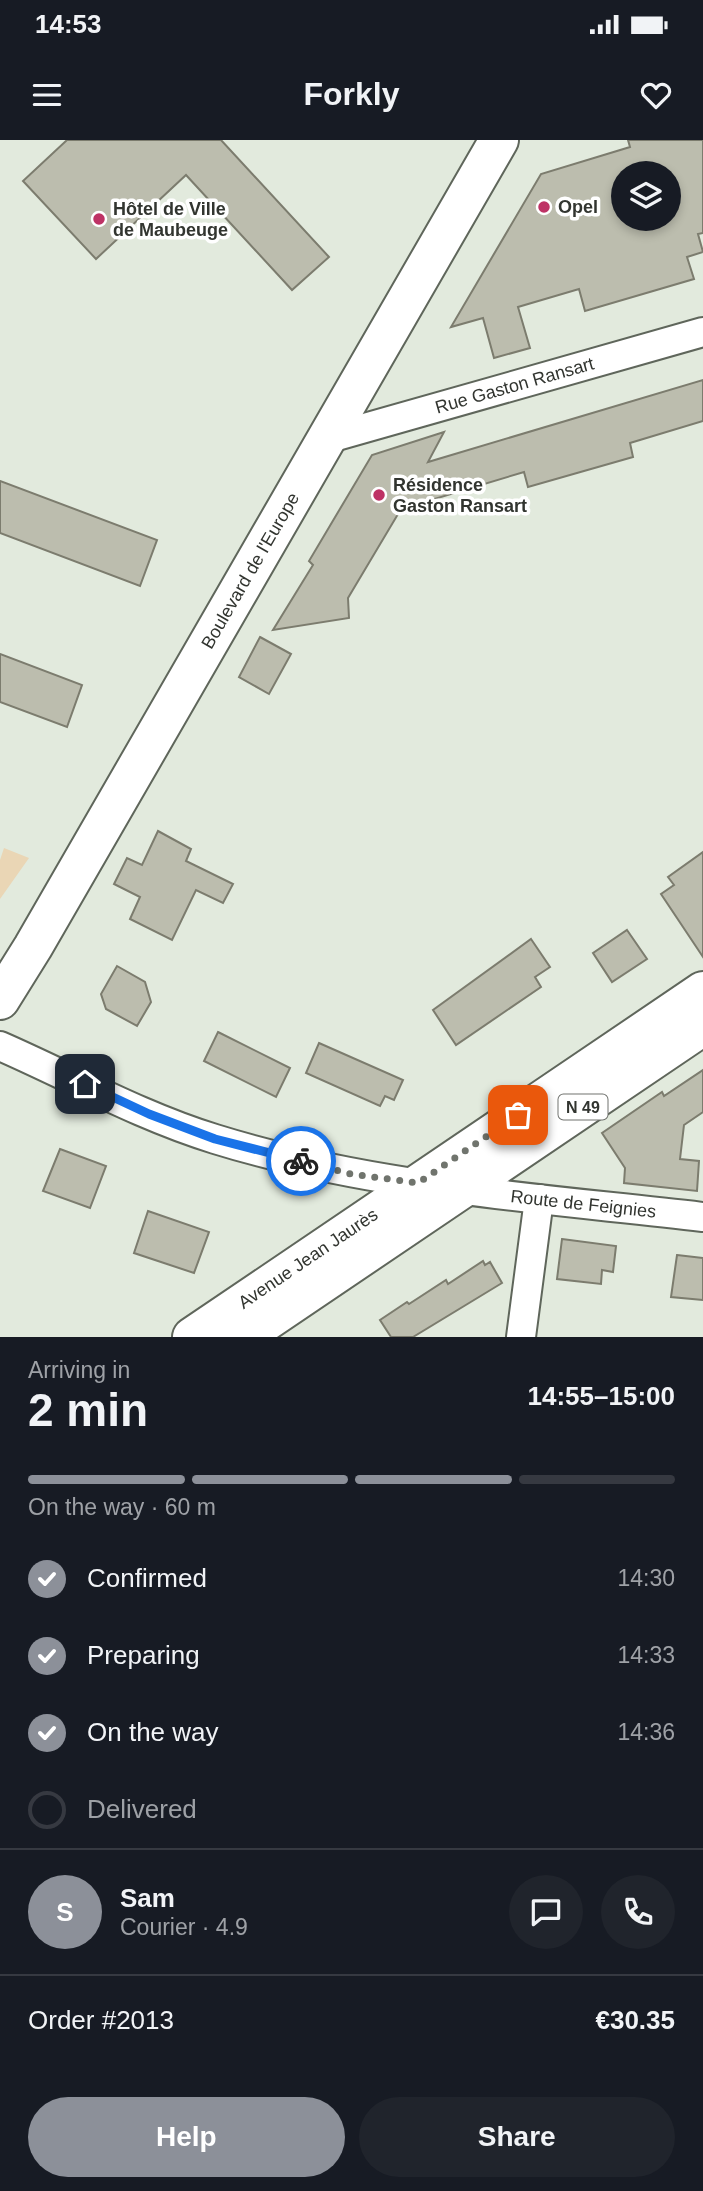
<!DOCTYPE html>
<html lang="en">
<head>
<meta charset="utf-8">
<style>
  :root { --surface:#171b24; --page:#20242c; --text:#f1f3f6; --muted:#9ea1a6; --line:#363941; --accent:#8c9099 }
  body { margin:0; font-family:Helvetica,sans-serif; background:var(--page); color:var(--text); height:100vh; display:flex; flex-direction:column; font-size:26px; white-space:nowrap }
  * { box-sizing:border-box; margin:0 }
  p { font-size:23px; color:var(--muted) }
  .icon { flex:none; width:38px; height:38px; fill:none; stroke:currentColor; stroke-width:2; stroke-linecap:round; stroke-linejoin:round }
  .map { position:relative; height:1197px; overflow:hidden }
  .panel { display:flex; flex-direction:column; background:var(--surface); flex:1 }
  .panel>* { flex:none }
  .controls { position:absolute; left:611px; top:21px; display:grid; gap:14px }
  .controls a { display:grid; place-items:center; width:70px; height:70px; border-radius:50%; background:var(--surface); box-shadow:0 4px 10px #0003; font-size:35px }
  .pin { position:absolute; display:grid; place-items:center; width:60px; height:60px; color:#fff; margin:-30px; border-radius:14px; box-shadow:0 4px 10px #0006 }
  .courier { position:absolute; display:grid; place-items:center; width:70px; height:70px; margin:-35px; border:5px solid #1a73e8; border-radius:50%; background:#fff; color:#222; box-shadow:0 2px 9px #0007 }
  .summary em { font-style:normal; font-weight:700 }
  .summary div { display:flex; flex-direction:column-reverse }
  .summary { display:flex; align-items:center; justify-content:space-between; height:119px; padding:0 28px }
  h1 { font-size:46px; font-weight:700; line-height:52px }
  .bar { display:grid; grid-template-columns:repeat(4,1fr); gap:10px 7px; align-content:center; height:84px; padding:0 28px }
  .bar i { height:9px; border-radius:5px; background:var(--line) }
  .bar .active { background:var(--accent) }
  .bar p { grid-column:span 4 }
  .line { display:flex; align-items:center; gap:18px; padding:0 28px; border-top:2px solid var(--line) }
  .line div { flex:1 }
  .round { display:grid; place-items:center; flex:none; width:74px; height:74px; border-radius:37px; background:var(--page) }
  ol { padding:0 28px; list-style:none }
  li { display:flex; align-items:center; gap:21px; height:77px }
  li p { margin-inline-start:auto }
  li .icon { padding:7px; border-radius:50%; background:var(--accent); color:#fff; stroke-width:4 }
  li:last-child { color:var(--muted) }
  li i { width:38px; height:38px; border:4px solid var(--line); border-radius:50% }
  .cta { display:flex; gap:14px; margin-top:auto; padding:14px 28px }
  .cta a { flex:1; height:80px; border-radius:42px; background:var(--accent); color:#fff; font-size:28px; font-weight:700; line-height:80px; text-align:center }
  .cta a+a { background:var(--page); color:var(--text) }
  .status { display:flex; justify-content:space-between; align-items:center; height:49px; padding:0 35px; background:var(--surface); direction:ltr }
  .status svg { height:19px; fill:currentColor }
  header { display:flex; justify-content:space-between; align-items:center; height:91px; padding:0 28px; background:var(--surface); font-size:32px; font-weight:700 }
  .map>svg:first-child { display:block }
</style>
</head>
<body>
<div class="status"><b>14:53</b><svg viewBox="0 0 49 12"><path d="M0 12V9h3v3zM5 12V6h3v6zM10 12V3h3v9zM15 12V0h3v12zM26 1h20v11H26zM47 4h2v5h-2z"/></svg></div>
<header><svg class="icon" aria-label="menu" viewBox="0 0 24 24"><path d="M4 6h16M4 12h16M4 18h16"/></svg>Forkly<svg class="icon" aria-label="heart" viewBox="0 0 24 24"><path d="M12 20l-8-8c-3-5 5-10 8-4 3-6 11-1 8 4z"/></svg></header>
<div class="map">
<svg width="703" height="1197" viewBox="0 0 703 1197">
  <rect width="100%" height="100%" fill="#e2eadd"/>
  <polygon fill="#ead6b5" points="4,708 29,718 0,759 0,720"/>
  <g fill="#bcbdae" stroke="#7c7c6e" stroke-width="2" fill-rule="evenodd">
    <polygon points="67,0 221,0 329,117 292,150 186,35 96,119 23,41"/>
    <path d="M628 0H703V93L698 94 703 112 687 117 694 139 585 171 579 149 518 167 530 208 494 218 483 178 451 187 541 34 630 7ZM623 33H668V79H623Z"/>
    <polygon points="703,240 703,281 630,303 633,317 528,347 524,332 401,369 348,458 349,478 273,490 313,425 309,421 372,315 444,292 428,322"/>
    <polygon points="0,341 157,400 140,446 0,393"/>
    <polygon points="260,497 291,514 269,554 239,537"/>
    <polygon points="0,514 82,545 67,587 0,562"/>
    <polygon points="158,691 191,709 186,721 233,744 223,763 196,750 172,800 130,779 140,757 114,744 127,718 142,725"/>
    <polygon points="703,712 703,817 661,754 674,745 668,737"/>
    <polygon points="627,790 647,819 612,842 593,813"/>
    <polygon points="531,799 550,827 535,837 541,847 456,905 433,870"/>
    <polygon points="117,826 145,842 151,862 137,886 106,869 101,854"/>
    <polygon points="218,892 290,928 276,957 204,921"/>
    <polygon points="319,903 403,940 394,960 385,956 380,966 306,933"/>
    <polygon points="703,930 703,972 684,985 680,1019 699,1021 697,1051 624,1043 625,1028 602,993 662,952 664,956"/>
    <polygon points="60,1009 106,1026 90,1068 43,1051"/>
    <polygon points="148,1071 209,1092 194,1133 134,1113"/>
    <polygon points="562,1099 616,1106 613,1132 602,1130 601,1144 557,1139"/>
    <polygon points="677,1115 703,1118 703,1160 671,1157"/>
    <polygon points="483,1121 485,1125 490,1122 502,1143 413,1197 391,1197 380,1180 407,1162 409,1164 446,1140 448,1144"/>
  </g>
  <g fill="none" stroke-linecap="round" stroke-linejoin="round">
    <defs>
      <g id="street">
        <path id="s1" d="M326 299 703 192"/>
        <path id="s2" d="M0 906C71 937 140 976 215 999 373 1048 540 1058 703 1077"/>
        <polyline points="521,1197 539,1059"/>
      </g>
      <g id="secondary">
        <path id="s3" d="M0 860 33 807 499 0"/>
      </g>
      <g id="primary">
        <path id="s4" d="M192 1197 703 851"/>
        <polyline points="243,1197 703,886"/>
      </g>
    </defs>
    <use href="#street" stroke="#5f665b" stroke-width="32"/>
    <use href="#secondary" stroke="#5f665b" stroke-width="42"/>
    <use href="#primary" stroke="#5f665b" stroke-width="42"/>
    <use href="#street" stroke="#fff" stroke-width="28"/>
    <use href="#secondary" stroke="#fff" stroke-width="38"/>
    <use href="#primary" stroke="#fff" stroke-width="38"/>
  </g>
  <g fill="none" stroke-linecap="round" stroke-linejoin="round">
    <polyline stroke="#70746d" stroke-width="7" stroke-dasharray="0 12.6" points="301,1021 351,1034 418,1043 518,975"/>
    <polyline stroke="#1a73e8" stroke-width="9" points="85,944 149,974 215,999 301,1021"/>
  </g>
  <g fill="#be3265" stroke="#fff" stroke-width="2.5">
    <circle cx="544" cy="67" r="7"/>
    <circle cx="99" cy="79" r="7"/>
    <circle cx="379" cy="355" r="7"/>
  </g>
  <g text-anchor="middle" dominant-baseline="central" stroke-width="7" stroke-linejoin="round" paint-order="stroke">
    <rect fill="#fff" stroke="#70726e" stroke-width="2" x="558.5" y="954.5" width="49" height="25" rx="5"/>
    <g font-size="16" font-weight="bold" fill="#323530">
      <text x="583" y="967">N 49</text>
    </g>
    <g font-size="18" font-weight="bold" fill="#323530" stroke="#fff" text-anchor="start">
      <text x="558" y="67">Opel</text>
      <text x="113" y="69">Hôtel de Ville<tspan x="113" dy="21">de Maubeuge</tspan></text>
      <text x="393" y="345">Résidence<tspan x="393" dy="21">Gaston Ransart</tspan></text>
    </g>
    <g font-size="18" fill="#323530" stroke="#fff">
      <text stroke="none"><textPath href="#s1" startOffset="196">Rue Gaston Ransart</textPath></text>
      <text stroke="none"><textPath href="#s3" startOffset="497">Boulevard de l'Europe</textPath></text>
      <text stroke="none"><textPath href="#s2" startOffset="609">Route de Feignies</textPath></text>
      <text stroke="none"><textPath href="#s4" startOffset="140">Avenue Jean Jaurès</textPath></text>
    </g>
  </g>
</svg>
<div class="controls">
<a><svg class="icon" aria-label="layers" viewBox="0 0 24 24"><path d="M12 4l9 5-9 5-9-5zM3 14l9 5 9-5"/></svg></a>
</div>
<div class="pin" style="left:518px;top:975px;background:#ea580c"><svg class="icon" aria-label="bag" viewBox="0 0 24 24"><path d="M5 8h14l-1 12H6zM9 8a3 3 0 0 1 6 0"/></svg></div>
<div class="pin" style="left:85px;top:944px;background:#1f2937"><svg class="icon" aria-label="home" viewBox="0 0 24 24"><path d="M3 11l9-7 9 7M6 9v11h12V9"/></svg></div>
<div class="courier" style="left:301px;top:1021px"><svg class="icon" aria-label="bike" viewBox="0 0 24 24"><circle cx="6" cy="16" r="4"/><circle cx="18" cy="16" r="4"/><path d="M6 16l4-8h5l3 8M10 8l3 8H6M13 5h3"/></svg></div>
</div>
<section class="panel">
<div class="summary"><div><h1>2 min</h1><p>Arriving in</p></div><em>14:55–15:00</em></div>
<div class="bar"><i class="active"></i><i class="active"></i><i class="active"></i><i></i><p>On the way · 60 m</p></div>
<ol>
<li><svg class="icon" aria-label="check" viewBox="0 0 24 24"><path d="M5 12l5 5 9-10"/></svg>Confirmed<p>14:30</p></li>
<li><svg class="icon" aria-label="check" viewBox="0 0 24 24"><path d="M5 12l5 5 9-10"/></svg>Preparing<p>14:33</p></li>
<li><svg class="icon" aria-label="check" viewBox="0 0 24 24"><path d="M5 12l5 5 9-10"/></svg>On the way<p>14:36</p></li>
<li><i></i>Delivered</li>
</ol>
<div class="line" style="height:126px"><b class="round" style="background:var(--accent);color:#fff">S</b><div><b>Sam</b><p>Courier · 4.9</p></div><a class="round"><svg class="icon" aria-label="chat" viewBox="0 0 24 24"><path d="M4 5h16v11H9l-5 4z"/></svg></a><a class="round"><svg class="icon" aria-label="phone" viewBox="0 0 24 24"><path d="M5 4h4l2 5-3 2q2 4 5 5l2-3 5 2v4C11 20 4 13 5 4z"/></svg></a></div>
<div class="line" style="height:91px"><div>Order #2013</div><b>€30.35</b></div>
<div class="cta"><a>Help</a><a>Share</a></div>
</section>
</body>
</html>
